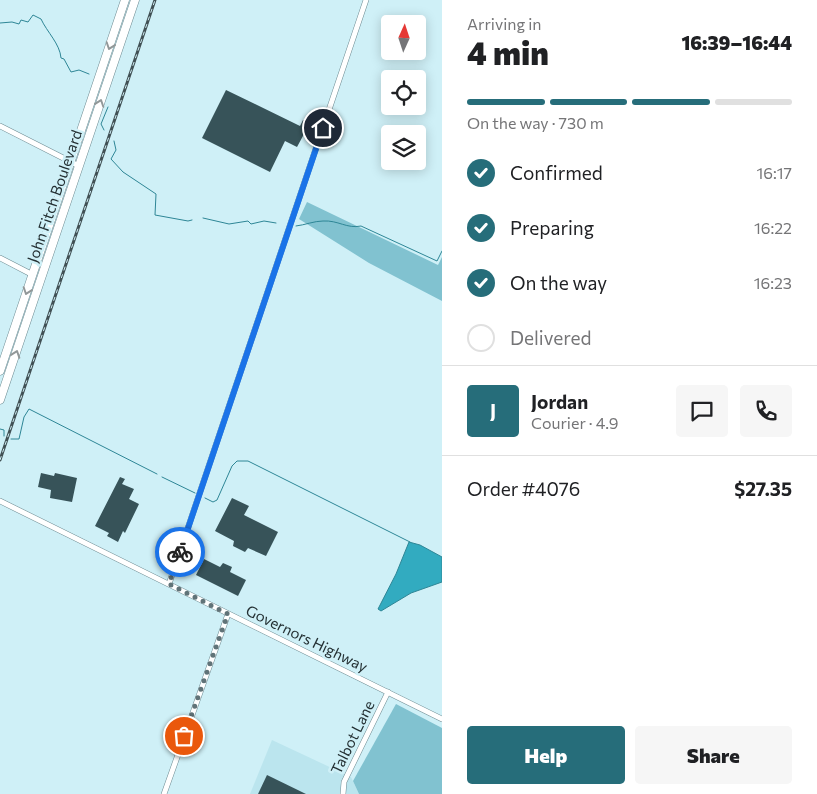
<!DOCTYPE html>
<html lang="en">
<head>
<meta charset="utf-8">
<style>
  :root { --surface:#fff; --page:#f6f6f6; --text:#202124; --muted:#757577; --line:#e0e0e0; --accent:#266d7a }
  body { margin:0; font-family:Commissioner,sans-serif; background:var(--page); color:var(--text); height:100vh; display:flex; flex-direction:column; font-size:19px; white-space:nowrap }
  * { box-sizing:border-box; margin:0 }
  p { font-size:16px; color:var(--muted) }
  .icon { flex:none; width:28px; height:28px; fill:none; stroke:currentColor; stroke-width:2; stroke-linecap:round; stroke-linejoin:round }
  .map { position:relative; flex:1; overflow:hidden }
  .sheet { display:flex; flex-direction:column; background:var(--surface); width:375px }
  .sheet>* { flex:none }
  .needle { width:32px; rotate:3deg }
  .fabs { position:absolute; left:381px; top:15px; display:grid; gap:10px }
  .fabs a { display:grid; place-items:center; width:45px; height:45px; border-radius:5px; background:var(--surface); box-shadow:0 2px 12px #0003; font-size:25px }
  .pin { position:absolute; display:grid; place-items:center; width:42px; height:42px; color:#fff; margin:-21px; border:2px solid #fff; border-radius:50%; box-shadow:0 1px 5px #0007 }
  .courier { position:absolute; display:grid; place-items:center; width:50px; height:50px; margin:-25px; border:4px solid #1a73e8; border-radius:50%; background:#fff; color:#222; box-shadow:0 1px 6px #0007 }
  .headline em { font-style:normal; font-weight:800 }
  .headline div { display:flex; flex-direction:column-reverse }
  .headline { display:flex; align-items:center; justify-content:space-between; height:85px; padding:0 25px }
  h1 { font-size:32px; font-weight:800; line-height:38px }
  .bar { display:grid; grid-template-columns:repeat(4,1fr); gap:8px 5px; align-content:center; height:60px; padding:0 25px }
  .bar i { height:6px; border-radius:4px; background:var(--line) }
  .bar .on { background:var(--accent) }
  .bar p { grid-column:span 4 }
  .line { display:flex; align-items:center; gap:12px; padding:0 25px; border-top:1px solid var(--line) }
  .line div { flex:1 }
  .round { display:grid; place-items:center; flex:none; width:52px; height:52px; border-radius:5px; background:var(--page) }
  ol { padding:0 25px; list-style:none }
  li { display:flex; align-items:center; gap:15px; height:55px }
  li p { margin-inline-start:auto }
  li .icon { padding:5px; border-radius:50%; background:var(--accent); color:#fff; stroke-width:4 }
  li:last-child { color:var(--muted) }
  li i { width:28px; height:28px; border:2px solid var(--line); border-radius:50% }
  .primary-button { display:flex; gap:10px; margin-top:auto; padding:10px 25px }
  .primary-button a { flex:1; height:58px; border-radius:5px; background:var(--accent); color:#fff; font-size:20px; font-weight:800; line-height:58px; text-align:center }
  .primary-button a+a { background:var(--page); color:var(--text) }
  main { display:flex; flex:1; min-height:0 }
  .map>svg:first-child { display:block }
</style>
</head>
<body>
<main>
<div class="map">
<svg width="442" height="794" viewBox="0 0 442 794">
  <rect width="100%" height="100%" fill="#cff0f7"/>
  <polygon fill="#bbe5ee" points="272,740 351,777 359,794 250,794"/>
  <g fill="#81c2d0">
    <polygon points="307,202 438,265 442,257 442,301 369,263 299,219"/>
    <polygon points="396,704 442,728 442,794 359,794 353,781"/>
  </g>
  <polygon fill="#32abc0" stroke="#2e8696" points="409,542 420,545 442,557 442,582 411,593 381,611 378,609 396,574"/>
  <g fill="none" stroke-linecap="round" stroke-linejoin="round">
    <g stroke="#2e8696" stroke-width="1">
      <path d="M0 23 12 22 19 24 21 20 28 22 33 15 41 19C47 32 60 44 61 58L64 59 71 72 79 70 89 74"/>
      <polyline points="104,130 101,124 108,107"/>
      <polyline points="114,141 116,150 111,159 123,172 156,194 155,215 188,221 192,220"/>
      <polyline points="203,218 229,224 248,221 251,224 264,221 276,223"/>
      <path d="M296 226C305 225 314 221 323 221 338 220 347 229 361 226L437 261 442 251"/>
      <polyline points="0,429 4,430 4,436"/>
      <polyline points="11,439 19,439 24,417 29,409 157,474"/>
      <polyline points="162,477 195,493"/>
      <polyline points="205,498 213,502 217,500 232,466 237,461 248,461 410,542"/>
    </g>
  </g>
  <g fill="#375359">
    <polygon points="226,90 300,126 303,120 310,123 297,147 285,141 270,172 202,138"/>
    <polygon points="41,473 54,476 55,473 77,478 72,502 50,498 51,490 38,487"/>
    <polygon points="120,477 125,479 122,484 134,489 129,499 139,504 125,533 123,531 118,542 107,536 109,533 95,526"/>
    <polygon points="232,498 249,506 244,515 278,532 266,556 248,548 245,552 233,546 234,541 215,531"/>
    <polygon points="204,559 220,567 223,563 232,567 230,572 246,580 238,596 196,575"/>
    <polygon points="267,775 306,794 258,794"/>
  </g>
  <g fill="none" stroke-linecap="round" stroke-linejoin="round">
    <defs>
      <g id="minor">
        <polyline points="0,126 79,166"/>
        <polyline points="0,258 33,275"/>
        <polyline points="0,501 442,719"/>
        <polyline points="169,584 366,0"/>
        <polyline points="164,794 228,614"/>
        <polyline points="343,794 344,782 388,692"/>
      </g>
      <g id="highway">
        <polyline points="0,371 125,0"/>
        <polyline points="0,400 135,0"/>
      </g>
    </defs>
    <use href="#minor" stroke="#6d8b92" stroke-width="6"/>
    <use href="#highway" stroke="#6d8b92" stroke-width="9"/>
    <use href="#minor" stroke="#fff" stroke-width="5"/>
    <use href="#highway" stroke="#fff" stroke-width="8"/>
    <defs>
      <polyline id="rail" points="0,460 155,0"/>
    </defs>
    <use href="#rail" stroke="#415054" stroke-width="3"/>
    <use href="#rail" stroke="#cff0f7" stroke-width="1" stroke-dasharray="4" stroke-linecap="butt"/>
  </g>
  <defs><path id="oneway-chevron" d="M-2-3.5L2.5 0L-2 3.5" fill="none" stroke-width="1.6" stroke-linecap="round" stroke-linejoin="round" transform="scale(1.25)"/></defs>
  <g stroke="#929899">
    <use href="#oneway-chevron" transform="translate(110 46) rotate(109)"/>
    <use href="#oneway-chevron" transform="translate(100 103) rotate(-71)"/>
    <use href="#oneway-chevron" transform="translate(27 291) rotate(109)"/>
    <use href="#oneway-chevron" transform="translate(16 354) rotate(-71)"/>
  </g>
  <g fill="none" stroke-linecap="round" stroke-linejoin="round">
    <polyline stroke="#607378" stroke-width="5" stroke-dasharray="0 9" points="180,552 169,584 228,614 184,736"/>
    <polyline stroke="#1a73e8" stroke-width="6" points="180,552 323,128"/>
  </g>
  <g text-anchor="middle" dominant-baseline="central" stroke-width="5" stroke-linejoin="round" paint-order="stroke">
    <g font-size="15" fill="#243033" stroke="#cff0f7">
      <text transform="translate(54 196) rotate(-71)">John Fitch Boulevard</text>
      <text transform="translate(307 638) rotate(26)">Governors Highway</text>
      <text transform="translate(352 737) rotate(-64)">Talbot Lane</text>
    </g>
  </g>
</svg>
<div class="fabs">
<a><svg class="needle" viewBox="-14 -14 28 28"><path d="M0-13l5 13h-10z" fill="#e53935"/><path d="M0 13l5-13h-10z" fill="#757577"/></svg></a>
<a><svg class="icon" aria-label="locate" viewBox="0 0 24 24"><circle cx="12" cy="12" r="6"/><path d="M12 2v4M12 18v4M2 12h4M18 12h4"/></svg></a>
<a><svg class="icon" aria-label="layers" viewBox="0 0 24 24"><path d="M12 4l9 5-9 5-9-5zM3 14l9 5 9-5"/></svg></a>
</div>
<div class="pin" style="left:184px;top:736px;background:#ea580c"><svg class="icon" aria-label="bag" viewBox="0 0 24 24"><path d="M5 8h14l-1 12H6zM9 8a3 3 0 0 1 6 0"/></svg></div>
<div class="pin" style="left:323px;top:128px;background:#1f2937"><svg class="icon" aria-label="home" viewBox="0 0 24 24"><path d="M3 11l9-7 9 7M6 9v11h12V9"/></svg></div>
<div class="courier" style="left:180px;top:552px"><svg class="icon" aria-label="bike" viewBox="0 0 24 24"><circle cx="6" cy="16" r="4"/><circle cx="18" cy="16" r="4"/><path d="M6 16l4-8h5l3 8M10 8l3 8H6M13 5h3"/></svg></div>
</div>
<section class="sheet">
<div class="headline"><div><h1>4 min</h1><p>Arriving in</p></div><em>16:39–16:44</em></div>
<div class="bar"><i class="on"></i><i class="on"></i><i class="on"></i><i></i><p>On the way · 730 m</p></div>
<ol>
<li><svg class="icon" aria-label="check" viewBox="0 0 24 24"><path d="M5 12l5 5 9-10"/></svg>Confirmed<p>16:17</p></li>
<li><svg class="icon" aria-label="check" viewBox="0 0 24 24"><path d="M5 12l5 5 9-10"/></svg>Preparing<p>16:22</p></li>
<li><svg class="icon" aria-label="check" viewBox="0 0 24 24"><path d="M5 12l5 5 9-10"/></svg>On the way<p>16:23</p></li>
<li><i></i>Delivered</li>
</ol>
<div class="line" style="height:90px"><b class="round" style="background:var(--accent);color:#fff">J</b><div><b>Jordan</b><p>Courier · 4.9</p></div><a class="round"><svg class="icon" aria-label="chat" viewBox="0 0 24 24"><path d="M4 5h16v11H9l-5 4z"/></svg></a><a class="round"><svg class="icon" aria-label="phone" viewBox="0 0 24 24"><path d="M5 4h4l2 5-3 2q2 4 5 5l2-3 5 2v4C11 20 4 13 5 4z"/></svg></a></div>
<div class="line" style="height:65px"><div>Order #4076</div><b>$27.35</b></div>
<div class="primary-button"><a>Help</a><a>Share</a></div>
</section>
</main>
</body>
</html>
